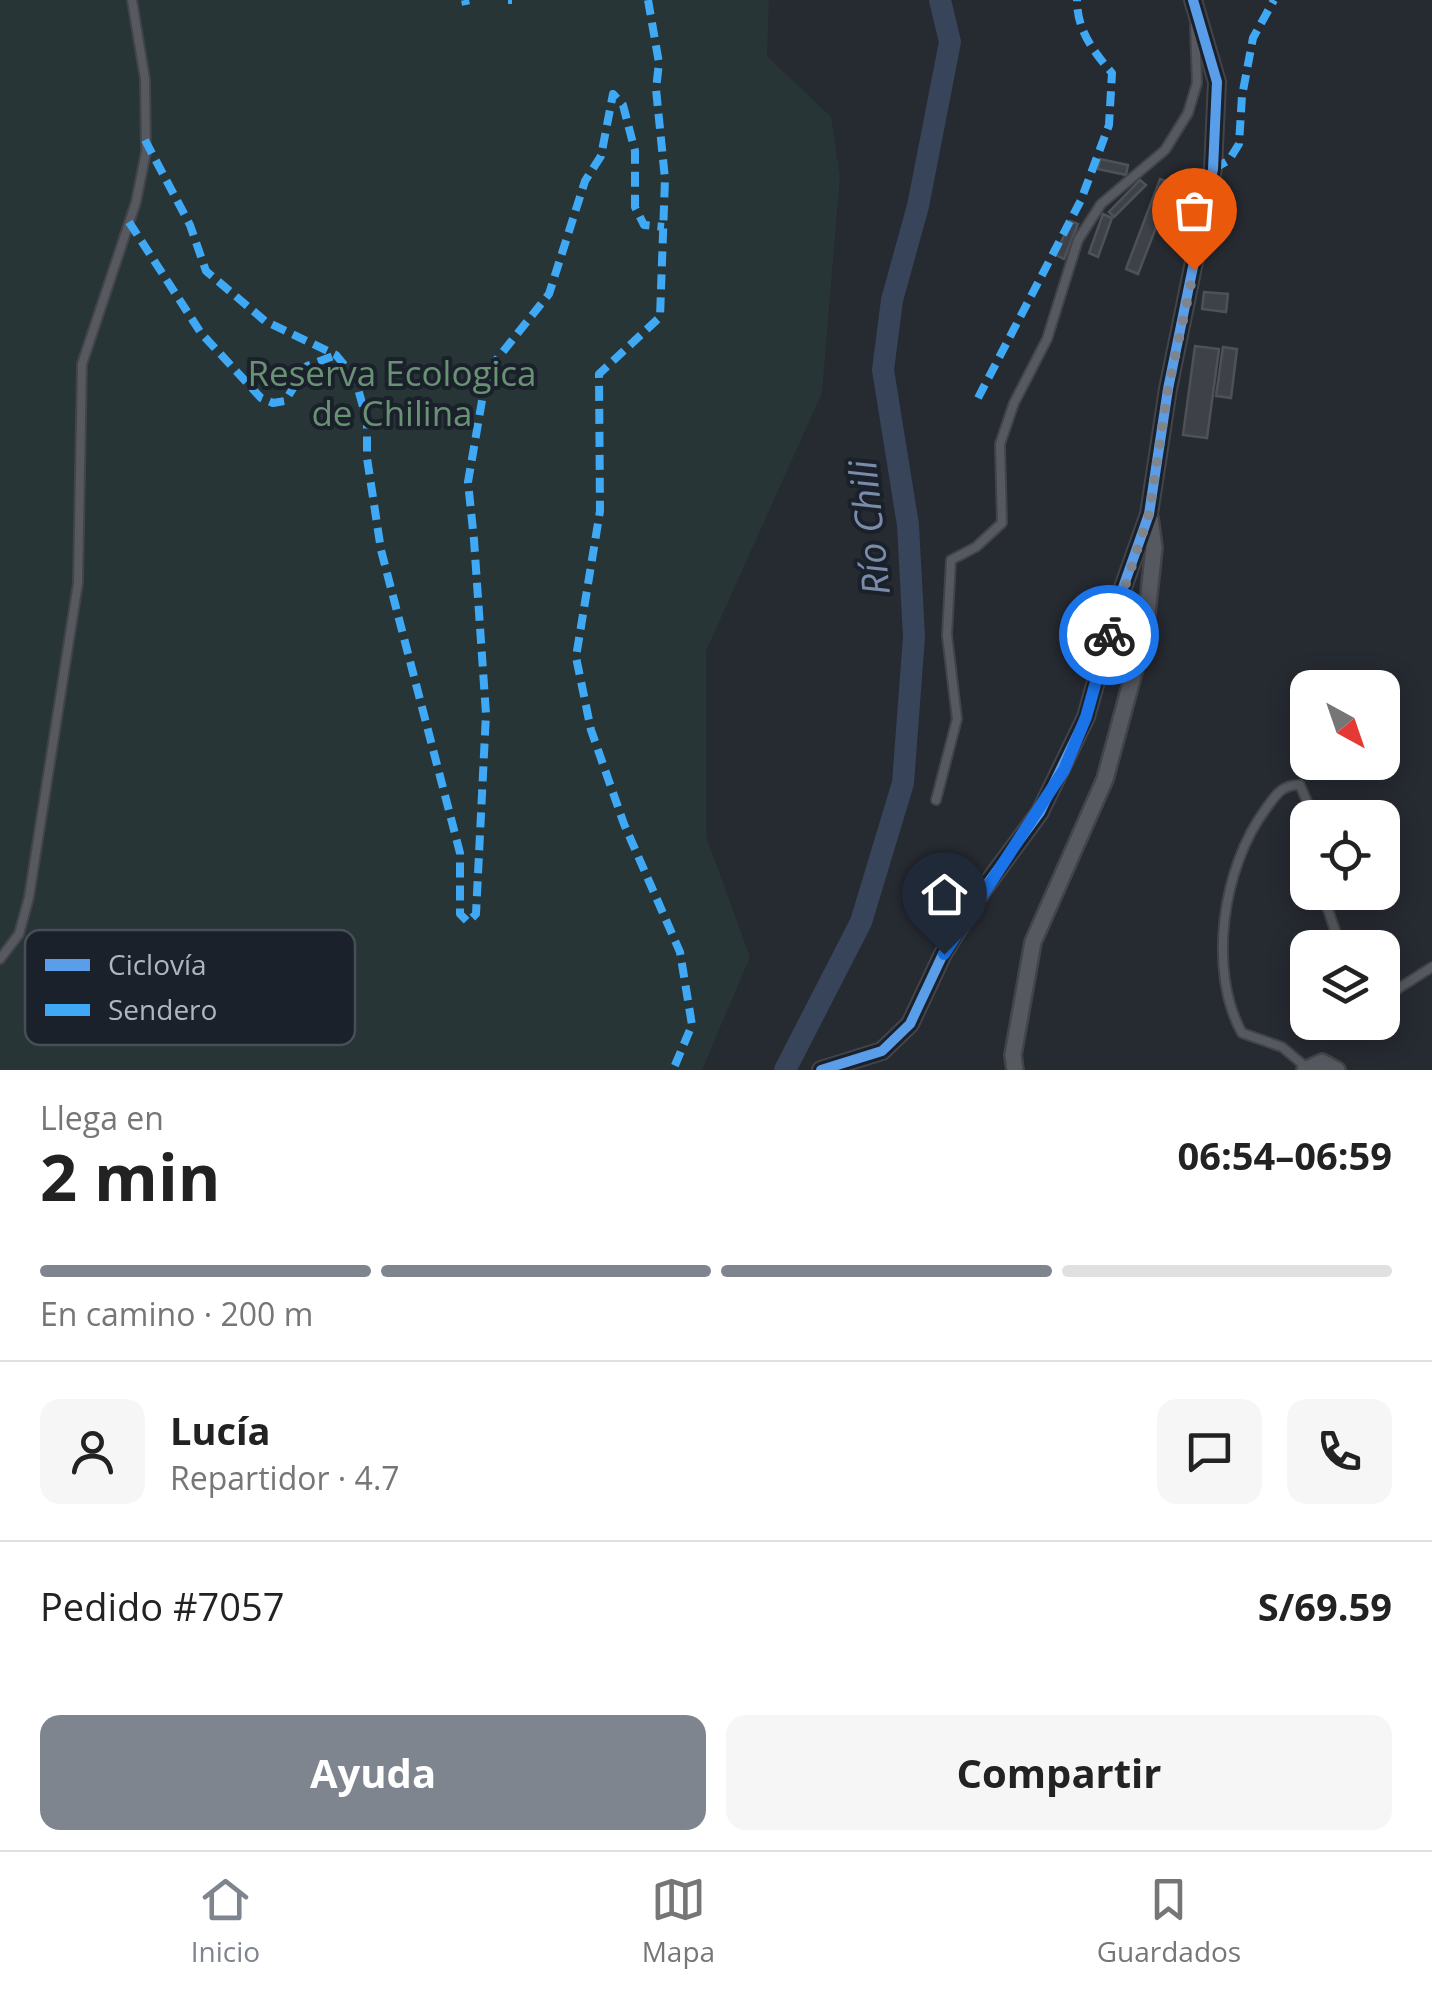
<!DOCTYPE html>
<html lang="es">
<head>
<meta charset="utf-8">
<style>
  :root { --surface:#fff; --page:#f6f6f6; --text:#222; --muted:#767676; --line:#e0e0e0; --accent:#7f858f }
  body { margin:0; font-family:"Open Sans",sans-serif; background:var(--page); color:var(--text); height:100vh; display:flex; flex-direction:column; font-size:38px; white-space:nowrap }
  * { box-sizing:border-box; margin:0 }
  p { font-size:32px; color:var(--muted) }
  .icon { flex:none; width:55px; height:55px; fill:none; stroke:currentColor; stroke-width:2; stroke-linecap:round; stroke-linejoin:round }
  .map { position:relative; height:1070px; overflow:hidden }
  .side { display:flex; flex-direction:column; background:var(--surface); flex:1 }
  .side>* { flex:none }
  .needle { width:65px; rotate:140deg }
  .buttons { position:absolute; left:1290px; top:670px; display:grid; gap:20px }
  .buttons a { display:grid; place-items:center; width:110px; height:110px; border-radius:20px; background:var(--surface); box-shadow:0 5px 25px #0003; font-size:50px }
  .pin { position:absolute; display:grid; place-items:center; width:85px; height:85px; color:#fff; margin:-102px -42px; border-radius:50% 50% 50% 0; rotate:-45deg; box-shadow:0 0 10px #0007 }
  .pin .icon { rotate:45deg }
  .courier { position:absolute; display:grid; place-items:center; width:100px; height:100px; margin:-50px; border:8px solid #1a73e8; border-radius:50%; background:#fff; color:#222; box-shadow:0 2px 12px #0007 }
  .summary em { font-style:normal; font-weight:700 }
  .summary div { display:flex; flex-direction:column-reverse }
  .summary { display:flex; align-items:center; justify-content:space-between; height:170px; padding:0 40px }
  h1 { font-size:65px; font-weight:700; line-height:75px }
  .bar { display:grid; grid-template-columns:repeat(4,1fr); gap:15px 10px; align-content:center; height:120px; padding:0 40px }
  .bar i { height:12px; border-radius:8px; background:var(--line) }
  .bar .on { background:var(--accent) }
  .bar p { grid-column:span 4 }
  .line { display:flex; align-items:center; gap:25px; padding:0 40px; border-top:2px solid var(--line) }
  .line div { flex:1 }
  .round { display:grid; place-items:center; flex:none; width:105px; height:105px; border-radius:20px; background:var(--page) }
  .button { display:flex; gap:20px; margin-top:auto; padding:20px 40px }
  .button a { flex:1; height:115px; border-radius:20px; background:var(--accent); color:#fff; font-size:40px; font-weight:700; line-height:115px; text-align:center }
  .button a+a { background:var(--page); color:var(--text) }
  .tab-bar { display:flex; justify-content:space-around; align-items:center; height:140px; border-top:2px solid var(--line); background:var(--surface); font-size:28px; color:var(--muted) }
  .tab-bar a { display:grid; justify-items:center; gap:5px }
  .tab-bar .on { color:var(--accent) }
  .map>svg:first-child { display:block }
</style>
</head>
<body>
<div class="map">
<svg width="1432" height="1070" viewBox="0 0 1432 1070">
  <rect width="100%" height="100%" fill="#262a31"/>
  <polygon fill="#273537" points="0,0 769,0 767,56 831,117 840,176 822,393 706,651 706,836 750,957 702,1070 0,1070"/>
  <g fill="none" stroke-linecap="round" stroke-linejoin="round">
    <polyline stroke="#374459" stroke-width="22" points="785,1070 861,922 903,783 914,637 908,525 883,370 892,300 918,206 950,42 940,0"/>
  </g>
  <g fill="#3e4248" stroke="#4d5159" stroke-width="2.5">
    <polygon points="1100,159 1128,165 1126,175 1098,169"/>
    <polygon points="1160,179 1173,184 1138,274 1126,269"/>
    <polygon points="1140,180 1146,185 1114,217 1109,212"/>
    <polygon points="1103,214 1112,218 1098,257 1089,253"/>
    <polygon points="1070,221 1078,224 1064,259 1056,255"/>
    <polygon points="1204,292 1228,294 1226,312 1202,309"/>
    <polygon points="1195,346 1219,349 1207,438 1183,435"/>
    <polygon points="1223,347 1237,349 1231,398 1216,396"/>
  </g>
  <g fill="none" stroke-linecap="round" stroke-linejoin="round">
    <defs>
      <g id="service">
        <polyline points="936,800 957,719 947,635 951,560 976,547 1002,523 1000,444 1014,403 1047,339 1078,240 1101,204 1165,150 1188,113 1197,83 1195,25"/>
        <polyline points="1322,892 1341,948"/>
        <polyline points="0,959 19,934 29,897 78,583 82,364 136,202 146,152 145,79 132,0"/>
        <polyline points="1382,991 1396,990 1432,967"/>
        <path d="M1306 1067 1282 1047 1242 1033C1207 970 1223 867 1265 810 1275 796 1282 784 1300 785L1314 818"/>
      </g>
      <g id="minor">
        <polyline points="821,1070 882,1051 910,1024 943,954 982,891 1040,812 1086,717 1120,596 1149,514 1168,389 1213,169 1217,82 1193,0"/>
        <polyline points="1015,1070 1013,1055 1033,942 1105,779 1145,631 1154,548 1150,518"/>
        <polyline points="1305,1070 1322,1062 1337,1070"/>
      </g>
    </defs>
    <use href="#service" stroke="#424449" stroke-width="12"/>
    <use href="#minor" stroke="#424449" stroke-width="20"/>
    <use href="#service" stroke="#56595f" stroke-width="8"/>
    <use href="#minor" stroke="#56595f" stroke-width="15"/>
    <g stroke="#3fa9f5" stroke-width="8" stroke-dasharray="15 8" stroke-linecap="butt">
      <polyline points="465,0 466,5"/>
      <polyline points="508,0 512,0"/>
      <polyline points="648,0 659,63 656,89 665,179 660,317 599,374 600,511 576,657 591,730 624,824 680,952 692,1025 673,1070"/>
      <polyline points="145,140 190,225 206,271 265,321 336,355 355,378 367,421 367,458 381,550 460,853 460,914 468,922 476,914 486,714 474,540 468,482 484,389 497,359 549,294 585,181 601,156 613,94 623,105 635,151 635,207 644,225 664,227"/>
      <polyline points="1213,169 1229,160 1239,144 1242,96 1253,38 1274,0"/>
      <polyline points="129,222 201,333 261,398 273,403 285,401 307,366 336,355"/>
      <path d="M978 398 1081 200 1109 125 1112 73C1093 51 1077 30 1077 0"/>
    </g>
    <defs>
      <polyline id="cycleway" points="821,1070 882,1051 910,1024 943,954 982,891 1040,812 1086,717 1120,596 1149,514 1168,389 1213,169 1217,82 1193,0"/>
    </defs>
    <use href="#cycleway" stroke="#1b212a" stroke-width="16"/>
    <use href="#cycleway" stroke="#5a9eea" stroke-width="10"/>
  </g>
  <g fill="none" stroke-linecap="round" stroke-linejoin="round">
    <polyline stroke="#7f858f" stroke-width="10" stroke-dasharray="0 18" points="1109,635 1149,514 1168,389 1194,270"/>
    <polyline stroke="#1a73e8" stroke-width="12" points="944,954 1064,770 1086,717 1109,635"/>
  </g>
  <g text-anchor="middle" dominant-baseline="central" stroke-width="8" stroke-linejoin="round" paint-order="stroke">
    <g font-size="35" fill="#699174" stroke="#1b212a">
      <text x="392" y="372">Reserva Ecologica<tspan x="392" dy="40">de Chilina</tspan></text>
    </g>
    <g font-size="38" font-style="italic" fill="#7a8ca9" stroke="#1b212a">
      <text transform="translate(868 528) rotate(-96)">Río Chili</text>
    </g>
  </g>
  <rect x="25" y="930" width="330" height="115" rx="15" fill="#1b212a" stroke="#474e58" stroke-width="2.5"/>
  <rect x="45" y="959" width="45" height="12" fill="#5a9eea"/>
  <rect x="45" y="1004" width="45" height="12" fill="#3fa9f5"/>
  <g font-size="28" fill="#afb6c2">
    <text x="108" y="975">Ciclovía</text>
    <text x="108" y="1020">Sendero</text>
  </g>
</svg>
<div class="buttons">
<a><svg class="needle" viewBox="-14 -14 28 28"><path d="M0-13l5 13h-10z" fill="#e53935"/><path d="M0 13l5-13h-10z" fill="#767676"/></svg></a>
<a><svg class="icon" aria-label="locate" viewBox="0 0 24 24"><circle cx="12" cy="12" r="6"/><path d="M12 2v4M12 18v4M2 12h4M18 12h4"/></svg></a>
<a><svg class="icon" aria-label="layers" viewBox="0 0 24 24"><path d="M12 4l9 5-9 5-9-5zM3 14l9 5 9-5"/></svg></a>
</div>
<div class="pin" style="left:1194px;top:270px;background:#ea580c"><svg class="icon" aria-label="bag" viewBox="0 0 24 24"><path d="M5 8h14l-1 12H6zM9 8a3 3 0 0 1 6 0"/></svg></div>
<div class="pin" style="left:944px;top:954px;background:#1f2937"><svg class="icon" aria-label="home" viewBox="0 0 24 24"><path d="M3 11l9-7 9 7M6 9v11h12V9"/></svg></div>
<div class="courier" style="left:1109px;top:635px"><svg class="icon" aria-label="bike" viewBox="0 0 24 24"><circle cx="6" cy="16" r="4"/><circle cx="18" cy="16" r="4"/><path d="M6 16l4-8h5l3 8M10 8l3 8H6M13 5h3"/></svg></div>
</div>
<section class="side">
<div class="summary"><div><h1>2 min</h1><p>Llega en</p></div><em>06:54–06:59</em></div>
<div class="bar"><i class="on"></i><i class="on"></i><i class="on"></i><i></i><p>En camino · 200 m</p></div>
<div class="line" style="height:180px"><a class="round"><svg class="icon" aria-label="person" viewBox="0 0 24 24"><circle cx="12" cy="8" r="4"/><path d="M4 21q1-7 8-7t8 7"/></svg></a><div><b>Lucía</b><p>Repartidor · 4.7</p></div><a class="round"><svg class="icon" aria-label="chat" viewBox="0 0 24 24"><path d="M4 5h16v11H9l-5 4z"/></svg></a><a class="round"><svg class="icon" aria-label="phone" viewBox="0 0 24 24"><path d="M5 4h4l2 5-3 2q2 4 5 5l2-3 5 2v4C11 20 4 13 5 4z"/></svg></a></div>
<div class="line" style="height:130px"><div>Pedido #7057</div><b>S/69.59</b></div>
<div class="button"><a>Ayuda</a><a>Compartir</a></div>
</section>
<nav class="tab-bar">
<a class="on"><svg class="icon" aria-label="home" viewBox="0 0 24 24"><path d="M3 11l9-7 9 7M6 9v11h12V9"/></svg>Inicio</a>
<a><svg class="icon" aria-label="map" viewBox="0 0 24 24"><path d="M3 6l6-2 6 2 6-2v14l-6 2-6-2-6 2zM9 4v14M15 6v14"/></svg>Mapa</a>
<a><svg class="icon" aria-label="saved" viewBox="0 0 24 24"><path d="M7 4h10v16l-5-4-5 4z"/></svg>Guardados</a>
</nav>
</body>
</html>
